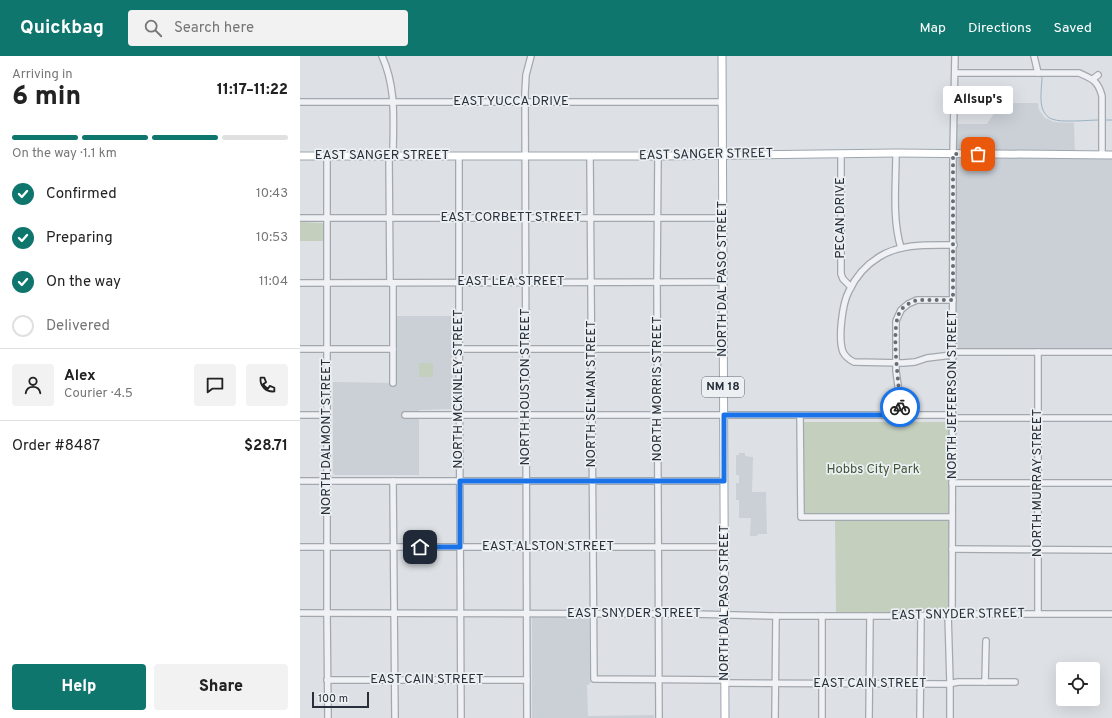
<!DOCTYPE html>
<html lang="en">
<head>
<meta charset="utf-8">
<style>
  :root { --surface:#fff; --page:#f2f2f2; --text:#222; --muted:#767676; --line:#e0e0e0; --accent:#0f766e }
  body { margin:0; font-family:Overpass,sans-serif; background:var(--page); color:var(--text); height:100vh; display:flex; flex-direction:column; font-size:15px; white-space:nowrap }
  * { box-sizing:border-box; margin:0 }
  p { font-size:13px; color:var(--muted) }
  .icon { flex:none; width:22px; height:22px; fill:none; stroke:currentColor; stroke-width:2; stroke-linecap:round; stroke-linejoin:round }
  .map { position:relative; flex:1; overflow:hidden }
  .side { display:flex; flex-direction:column; background:var(--surface); width:300px }
  .side>* { flex:none }
  .controls { position:absolute; left:756px; top:606px; display:grid; gap:8px }
  .controls a { display:grid; place-items:center; width:44px; height:44px; border-radius:4px; background:var(--surface); box-shadow:0 4px 16px #0002; font-size:20px }
  .scale { position:absolute; left:12px; bottom:10px; width:57px; box-sizing:border-box; padding-left:4px; border:2px solid #28303b; border-top:0; font-size:11px; line-height:14px; white-space:nowrap; color:#28303b; -webkit-text-stroke:3px #ecf0f3; paint-order:stroke }
  .pin { position:absolute; display:grid; place-items:center; width:34px; height:34px; color:#fff; margin:-17px; border-radius:8px; box-shadow:0 2px 6px #0006 }
  .courier { position:absolute; display:grid; place-items:center; width:40px; height:40px; margin:-20px; border:3px solid #1a73e8; border-radius:50%; background:#fff; color:#222; box-shadow:0 1px 5px #0007 }
  .bubble { position:absolute; height:28px; border-radius:4px; background:var(--surface); box-shadow:0 4px 16px #0002; font-size:13px; font-weight:800; line-height:28px; text-align:center }
  .overview em { font-style:normal; font-weight:800 }
  .overview div { display:flex; flex-direction:column-reverse }
  .overview { display:flex; align-items:center; justify-content:space-between; height:68px; padding:0 12px }
  h1 { font-size:26px; font-weight:800; line-height:30px }
  .bar { display:grid; grid-template-columns:repeat(4,1fr); gap:6px 4px; align-content:center; height:48px; padding:0 12px }
  .bar i { height:5px; border-radius:3px; background:var(--line) }
  .bar .active { background:var(--accent) }
  .bar p { grid-column:span 4 }
  .line { display:flex; align-items:center; gap:10px; padding:0 12px; border-top:1px solid var(--line) }
  .line div { flex:1 }
  .round { display:grid; place-items:center; flex:none; width:42px; height:42px; border-radius:4px; background:var(--page) }
  ol { padding:0 12px; list-style:none }
  li { display:flex; align-items:center; gap:12px; height:44px }
  li p { margin-inline-start:auto }
  li .icon { padding:4px; border-radius:50%; background:var(--accent); color:#fff; stroke-width:4 }
  li:last-child { color:var(--muted) }
  li i { width:22px; height:22px; border:2px solid var(--line); border-radius:50% }
  .cta { display:flex; gap:8px; margin-top:auto; padding:8px 12px }
  .cta a { flex:1; height:46px; border-radius:4px; background:var(--accent); color:#fff; font-size:16px; font-weight:800; line-height:46px; text-align:center }
  .cta a+a { background:var(--page); color:var(--text) }
  header { display:flex; align-items:center; gap:24px; box-sizing:border-box; height:56px; padding:0 20px; background:var(--accent); color:#fff }
  header strong { font-size:19px }
  nav { display:flex; gap:22px; margin-inline-start:auto; font-size:14px }
  .search { width:280px; height:36px; background:var(--page); display:flex; align-items:center; gap:10px; box-sizing:border-box; padding:0 14px; border-radius:4px; color:var(--muted); font-size:15px }
  main { display:flex; flex:1; min-height:0 }
  .map>svg:first-child { display:block }
</style>
</head>
<body>
<header>
<strong>Quickbag</strong>
<div class="search"><svg class="icon" aria-label="search" viewBox="0 0 24 24"><circle cx="10" cy="10" r="6"/><path d="M15 15l6 6"/></svg>Search here</div>
<nav><a>Map</a><a>Directions</a><a>Saved</a></nav>
</header>
<main>
<section class="side">
<div class="overview"><div><h1>6 min</h1><p>Arriving in</p></div><em>11:17–11:22</em></div>
<div class="bar"><i class="active"></i><i class="active"></i><i class="active"></i><i></i><p>On the way · 1.1 km</p></div>
<ol>
<li><svg class="icon" aria-label="check" viewBox="0 0 24 24"><path d="M5 12l5 5 9-10"/></svg>Confirmed<p>10:43</p></li>
<li><svg class="icon" aria-label="check" viewBox="0 0 24 24"><path d="M5 12l5 5 9-10"/></svg>Preparing<p>10:53</p></li>
<li><svg class="icon" aria-label="check" viewBox="0 0 24 24"><path d="M5 12l5 5 9-10"/></svg>On the way<p>11:04</p></li>
<li><i></i>Delivered</li>
</ol>
<div class="line" style="height:72px"><a class="round"><svg class="icon" aria-label="person" viewBox="0 0 24 24"><circle cx="12" cy="8" r="4"/><path d="M4 21q1-7 8-7t8 7"/></svg></a><div><b>Alex</b><p>Courier · 4.5</p></div><a class="round"><svg class="icon" aria-label="chat" viewBox="0 0 24 24"><path d="M4 5h16v11H9l-5 4z"/></svg></a><a class="round"><svg class="icon" aria-label="phone" viewBox="0 0 24 24"><path d="M5 4h4l2 5-3 2q2 4 5 5l2-3 5 2v4C11 20 4 13 5 4z"/></svg></a></div>
<div class="line" style="height:52px"><div>Order #8487</div><b>$28.71</b></div>
<div class="cta"><a>Help</a><a>Share</a></div>
</section>
<div class="map">
<svg width="812" height="662" viewBox="0 0 812 662">
  <rect width="100%" height="100%" fill="#dde1e5"/>
  <g fill="#cbd0d7">
    <polygon points="692,47 738,47 739,54 745,62 754,66 774,67 775,99 812,99 812,296 653,296 654,68 687,68 695,56"/>
    <polygon points="97,260 152,260 153,353 119,354 119,419 35,419 33,417 33,326 97,327"/>
    <polygon points="439,397 445,397 445,400 453,401 452,436 466,436 467,478 458,478 457,480 450,480 451,462 439,462 439,444 436,444 436,427 439,427 439,419 436,419 436,399 439,399"/>
    <polygon points="232,561 289,562 290,628 287,629 288,660 354,659 354,662 232,662"/>
  </g>
  <g fill="#c4cfbe">
    <polygon points="0,166 22,167 24,169 23,185 0,185"/>
    <rect x="119" y="307" width="14" height="14"/>
    <polygon points="503,366 650,366 652,457 647,459 651,460 651,556 606,559 536,558 535,463 504,460"/>
  </g>
  <g fill="none" stroke-linecap="round" stroke-linejoin="round">
    <g stroke="#9ab2c3" stroke-width="1">
      <path d="M742 20C742 30 739 45 743 54 745 58 748 62 752 63 761 67 788 64 799 64"/>
      <polyline points="804,64 812,64"/>
    </g>
    <defs>
      <g id="minor">
        <path d="M82 0C97 33 93 66 93 101"/>
        <polyline points="734,0 738,17"/>
        <path d="M655 17H779C793 23 798 25 802 40V99"/>
        <polyline points="793,23 798,19"/>
        <polyline points="0,46 422,46"/>
        <path d="M596 97C596 128 592 163 601 192"/>
        <polyline points="541,98 541,218 543,223 551,231"/>
        <polyline points="27,100 27,557 28,662"/>
        <polyline points="159,100 159,260 161,662"/>
        <polyline points="290,100 294,623 425,624"/>
        <polyline points="358,100 357,227 359,662"/>
        <polyline points="89,101 90,227"/>
        <polyline points="0,162 422,162"/>
        <polyline points="0,227 423,226"/>
        <polyline points="93,227 93,327"/>
        <polyline points="0,293 93,293"/>
        <polyline points="159,293 423,293"/>
        <polyline points="653,296 812,296"/>
        <polyline points="738,296 738,557"/>
        <path d="M652 299 627 302 615 306 603 307 554 306C550 304 545 300 543 296 538 283 542 248 549 235 555 222 566 209 579 201 601 187 629 189 654 189"/>
        <polyline points="0,359 27,359"/>
        <polyline points="105,359 652,359"/>
        <polyline points="500,359 501,461 652,461"/>
        <polyline points="600,359 600,344 596,315 596,265 601,254 608,248 617,244 653,244"/>
        <polyline points="652,362 812,362"/>
        <polyline points="0,425 424,425"/>
        <polyline points="93,425 95,662"/>
        <polyline points="652,427 812,427"/>
        <polyline points="0,491 424,491"/>
        <polyline points="652,493 812,494"/>
        <polyline points="0,557 393,558 476,560 610,560 652,558 812,558"/>
        <polyline points="648,558 650,627 650,662"/>
        <polyline points="652,558 653,98 655,0"/>
        <polyline points="27,624 227,624"/>
        <polyline points="685,626 686,585"/>
        <polyline points="425,627 648,628 658,626 715,626"/>
        <polyline points="227,662 225,37 226,19 231,0"/>
        <polyline points="475,662 476,560"/>
        <polyline points="522,662 522,560"/>
        <polyline points="569,662 570,560"/>
        <polyline points="620,662 621,560"/>
      </g>
      <g id="major">
        <polyline points="422,0 425,662"/>
        <polyline points="0,100 358,100 596,97 812,99"/>
      </g>
    </defs>
    <use href="#minor" stroke="#a3a8af" stroke-width="8"/>
    <use href="#major" stroke="#9da6b0" stroke-width="9"/>
    <use href="#minor" stroke="#eff1f4" stroke-width="5.5"/>
    <use href="#major" stroke="#fff" stroke-width="7"/>
  </g>
  <g fill="none" stroke-linecap="round" stroke-linejoin="round">
    <path stroke="#676e76" stroke-width="4" stroke-dasharray="0 7.2" d="M600 351C600 330 589 270 601 254 605 249 611 246 617 244H653V98H678"/>
    <polyline stroke="#1a73e8" stroke-width="5" points="120,491 160,491 160,425 424,425 424,359 600,359 600,351"/>
  </g>
  <g text-anchor="middle" dominant-baseline="central" stroke-width="3.5" stroke-linejoin="round" paint-order="stroke">
    <rect fill="#ecf0f3" stroke="#636a72" stroke-width="1" x="402" y="321" width="42" height="20" rx="3"/>
    <g font-size="12" font-weight="bold" fill="#28303b">
      <text x="423" y="331">NM 18</text>
    </g>
    <g font-size="13" fill="#28303b" stroke="#ecf0f3">
      <text x="211" y="46">EAST YUCCA DRIVE</text>
      <text transform="translate(406 99) rotate(-1)">EAST SANGER STREET</text>
      <text x="82" y="100">EAST SANGER STREET</text>
      <text x="211" y="162">EAST CORBETT STREET</text>
      <text transform="translate(541 162) rotate(-90)">PECAN DRIVE</text>
      <text transform="translate(423 223) rotate(-90)">NORTH DAL PASO STREET</text>
      <text x="211" y="226">EAST LEA STREET</text>
      <text transform="translate(226 331) rotate(-90)">NORTH HOUSTON STREET</text>
      <text transform="translate(159 333) rotate(-90)">NORTH MCKINLEY STREET</text>
      <text transform="translate(358 333) rotate(-90)">NORTH MORRIS STREET</text>
      <text transform="translate(292 338) rotate(-90)">NORTH SELMAN STREET</text>
      <text transform="translate(653 339) rotate(-90)">NORTH JEFFERSON STREET</text>
      <text transform="translate(27 381) rotate(-90)">NORTH DALMONT STREET</text>
      <text transform="translate(738 427) rotate(-90)">NORTH MURRAY STREET</text>
      <text x="248" y="491">EAST ALSTON STREET</text>
      <text transform="translate(425 547) rotate(-90)">NORTH DAL PASO STREET</text>
      <text x="334" y="558">EAST SNYDER STREET</text>
      <text transform="translate(658 559) rotate(-1)">EAST SNYDER STREET</text>
      <text x="127" y="624">EAST CAIN STREET</text>
      <text x="570" y="628">EAST CAIN STREET</text>
    </g>
    <g font-size="13" fill="#3f5536" stroke="#ecf0f3">
      <text x="573" y="414">Hobbs City Park</text>
    </g>
  </g>
</svg>
<div class="controls">
<a><svg class="icon" aria-label="locate" viewBox="0 0 24 24"><circle cx="12" cy="12" r="6"/><path d="M12 2v4M12 18v4M2 12h4M18 12h4"/></svg></a>
</div>
<div class="scale">100 m</div>
<div class="pin" style="left:678px;top:98px;background:#ea580c"><svg class="icon" aria-label="bag" viewBox="0 0 24 24"><path d="M5 8h14l-1 12H6zM9 8a3 3 0 0 1 6 0"/></svg></div>
<div class="pin" style="left:120px;top:491px;background:#1f2937"><svg class="icon" aria-label="home" viewBox="0 0 24 24"><path d="M3 11l9-7 9 7M6 9v11h12V9"/></svg></div>
<div class="courier" style="left:600px;top:351px"><svg class="icon" aria-label="bike" viewBox="0 0 24 24"><circle cx="6" cy="16" r="4"/><circle cx="18" cy="16" r="4"/><path d="M6 16l4-8h5l3 8M10 8l3 8H6M13 5h3"/></svg></div>
<div class="bubble" style="left:643px;top:30px;width:70px">Allsup's</div>
</div>
</main>
</body>
</html>
